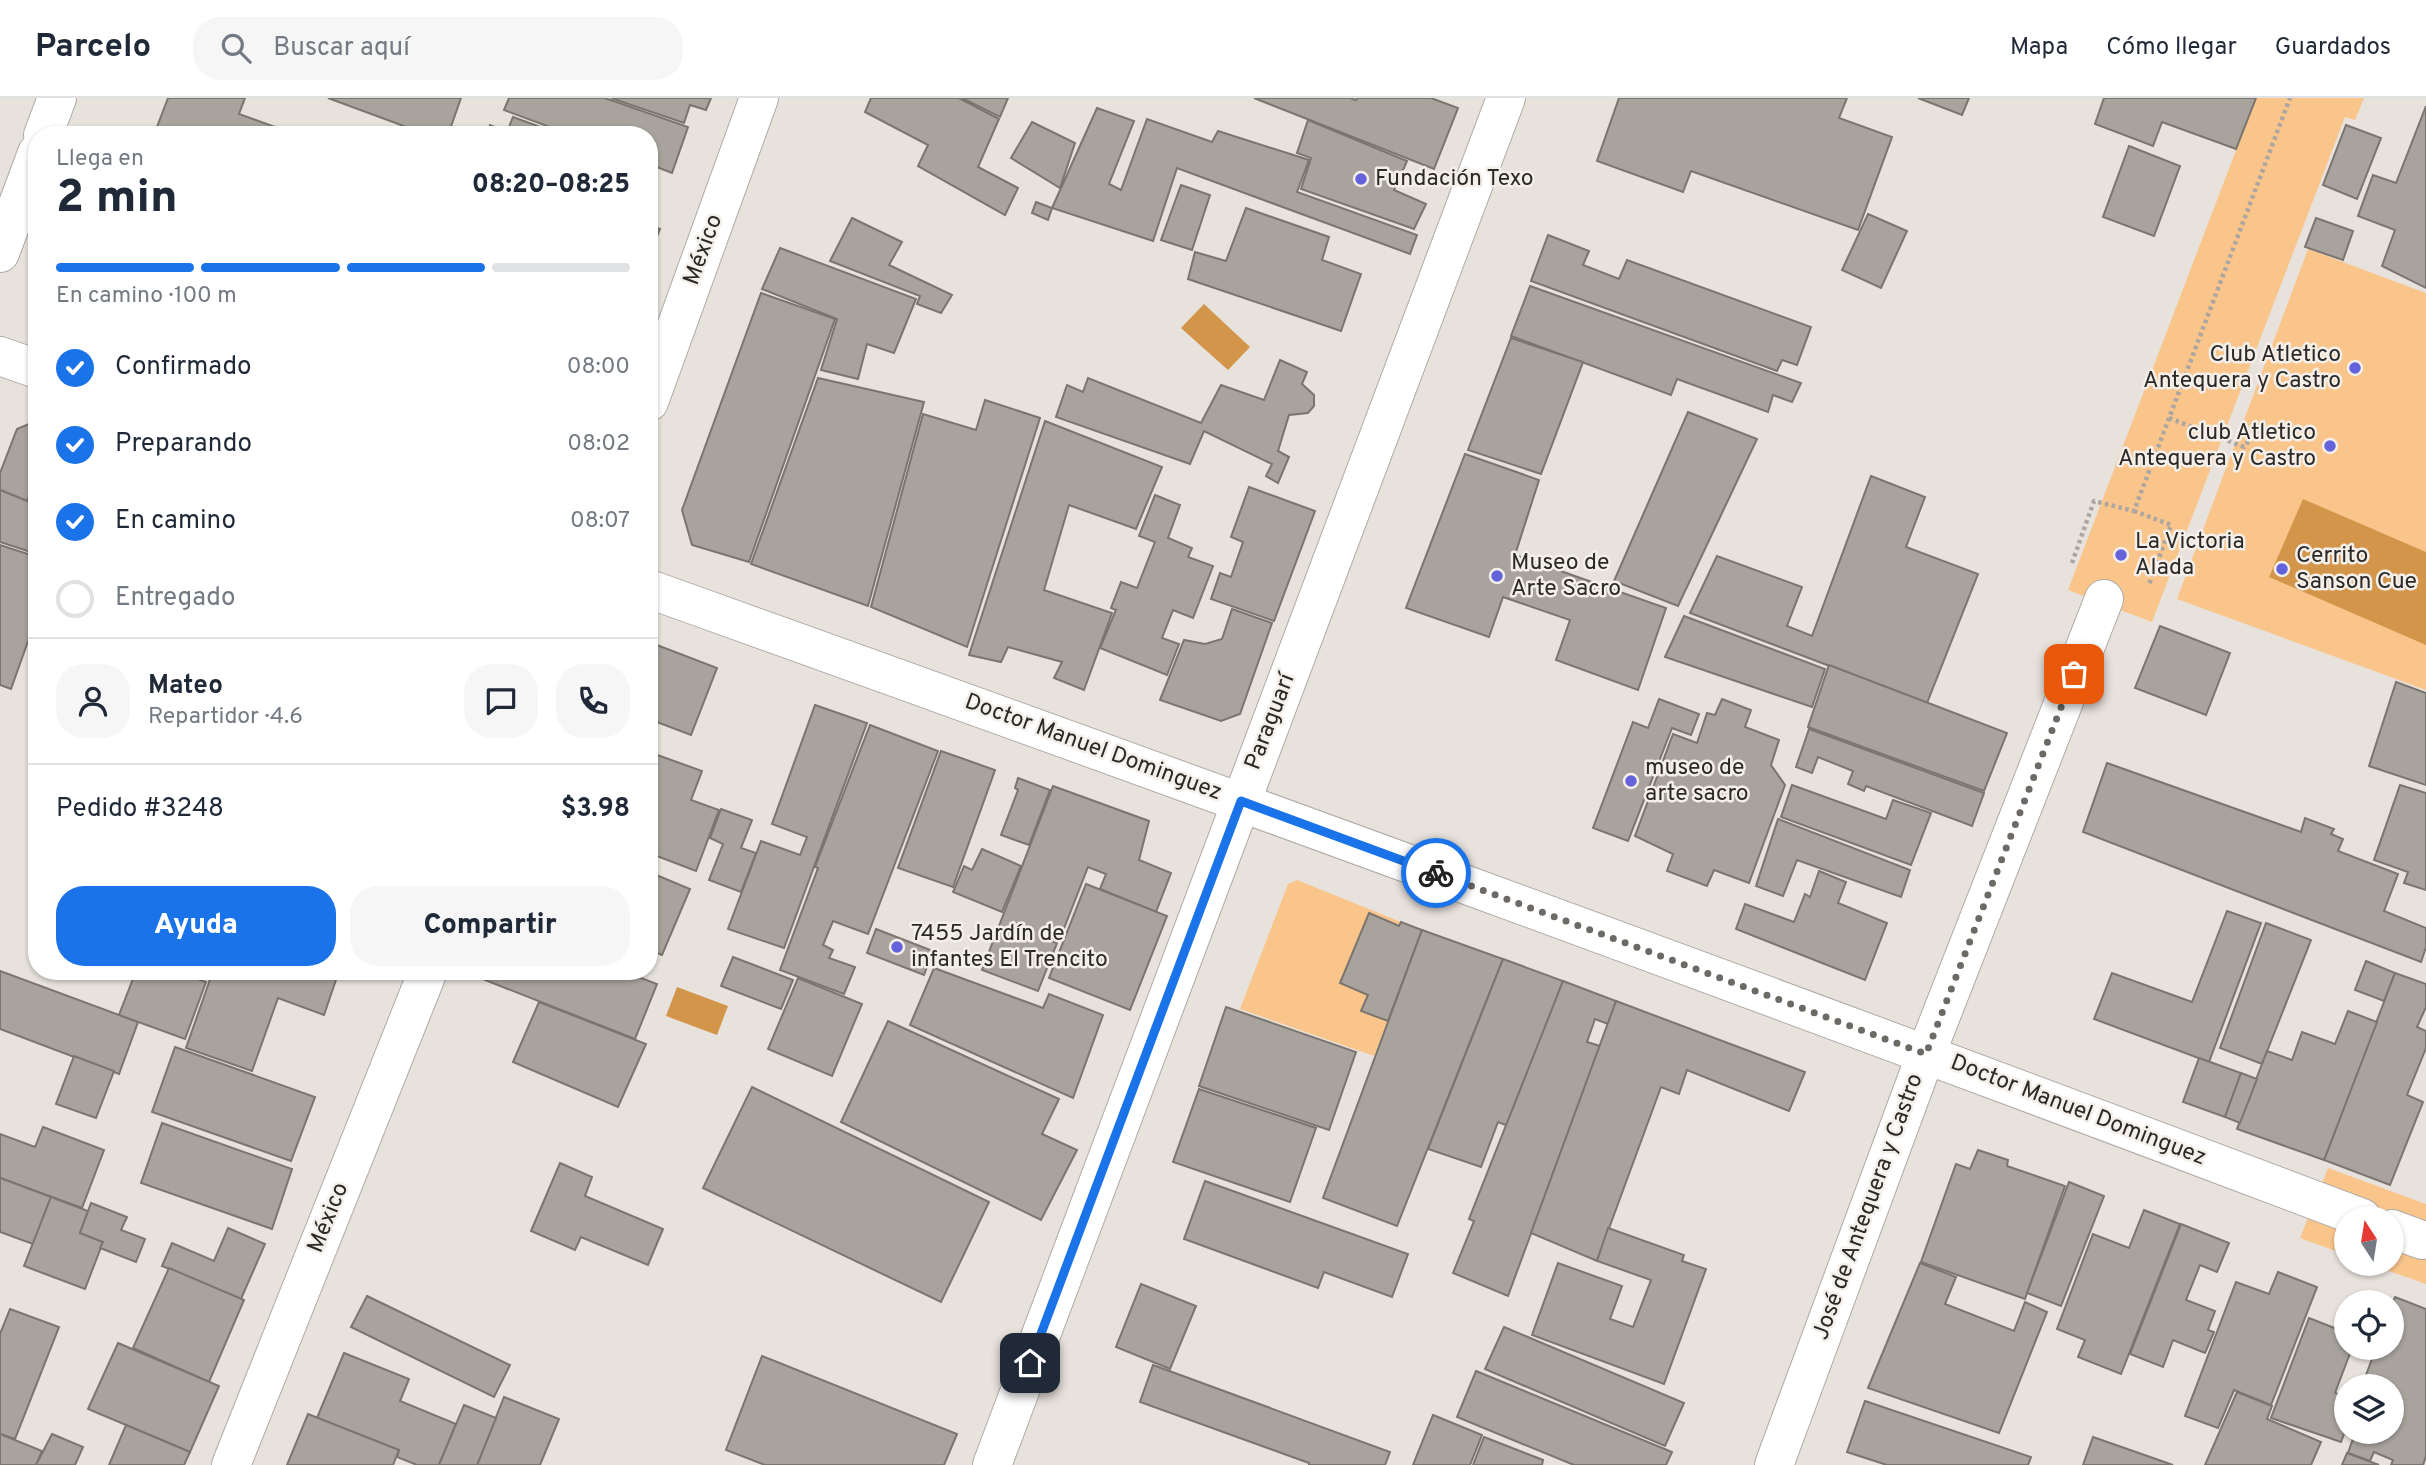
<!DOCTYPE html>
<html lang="es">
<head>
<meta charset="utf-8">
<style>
  :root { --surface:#fff; --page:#f6f6f7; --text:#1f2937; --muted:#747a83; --line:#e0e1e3; --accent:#1a73e8 }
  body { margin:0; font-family:Overpass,sans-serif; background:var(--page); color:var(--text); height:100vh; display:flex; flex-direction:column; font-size:26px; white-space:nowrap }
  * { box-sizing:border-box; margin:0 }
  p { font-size:23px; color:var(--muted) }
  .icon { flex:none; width:38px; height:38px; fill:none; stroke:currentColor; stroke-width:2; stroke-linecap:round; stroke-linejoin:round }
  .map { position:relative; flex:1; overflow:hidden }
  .sheet { position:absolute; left:28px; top:28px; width:630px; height:854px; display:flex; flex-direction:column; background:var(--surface); border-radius:28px; box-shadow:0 2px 5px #0004 }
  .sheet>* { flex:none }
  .needle { width:46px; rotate:348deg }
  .controls { position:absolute; left:2334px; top:1108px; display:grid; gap:14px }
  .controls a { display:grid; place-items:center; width:70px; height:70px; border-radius:50%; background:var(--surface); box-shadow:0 2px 5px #0004; font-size:35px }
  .pin { position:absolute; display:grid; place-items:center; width:60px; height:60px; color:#fff; margin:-30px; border-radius:14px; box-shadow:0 4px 10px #0006 }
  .courier { position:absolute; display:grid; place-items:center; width:70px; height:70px; margin:-35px; border:5px solid #1a73e8; border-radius:50%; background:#fff; color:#222; box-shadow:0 2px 9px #0007 }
  .overview em { font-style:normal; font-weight:800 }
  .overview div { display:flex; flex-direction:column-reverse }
  .overview { display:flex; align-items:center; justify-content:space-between; height:119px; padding:0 28px }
  h1 { font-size:46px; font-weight:800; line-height:52px }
  .bar { display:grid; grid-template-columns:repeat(4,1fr); gap:10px 7px; align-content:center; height:84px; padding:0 28px }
  .bar i { height:9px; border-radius:5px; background:var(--line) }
  .bar .selected { background:var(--accent) }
  .bar p { grid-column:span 4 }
  .line { display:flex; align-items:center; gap:18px; padding:0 28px; border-top:2px solid var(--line) }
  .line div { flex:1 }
  .round { display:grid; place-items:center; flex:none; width:74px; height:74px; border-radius:28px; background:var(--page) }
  ol { padding:0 28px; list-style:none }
  li { display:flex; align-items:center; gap:21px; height:77px }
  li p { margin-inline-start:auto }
  li .icon { padding:7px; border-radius:50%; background:var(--accent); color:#fff; stroke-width:4 }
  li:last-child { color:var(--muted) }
  li i { width:38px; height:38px; border:4px solid var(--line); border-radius:50% }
  .primary-button { display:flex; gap:14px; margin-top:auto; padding:14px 28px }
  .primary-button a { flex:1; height:80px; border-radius:28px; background:var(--accent); color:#fff; font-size:28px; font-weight:800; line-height:80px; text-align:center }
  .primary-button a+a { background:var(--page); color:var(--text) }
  header { display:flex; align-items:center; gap:42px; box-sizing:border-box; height:98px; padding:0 35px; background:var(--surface); border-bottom:2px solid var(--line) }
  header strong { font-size:33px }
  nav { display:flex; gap:38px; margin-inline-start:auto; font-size:24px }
  .search { width:490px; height:63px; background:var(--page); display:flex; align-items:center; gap:18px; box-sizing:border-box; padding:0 24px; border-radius:28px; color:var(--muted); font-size:26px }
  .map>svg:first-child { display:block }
</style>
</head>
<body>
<header>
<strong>Parcelo</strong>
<div class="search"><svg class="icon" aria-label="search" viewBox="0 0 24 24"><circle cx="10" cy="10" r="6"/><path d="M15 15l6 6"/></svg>Buscar aquí</div>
<nav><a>Mapa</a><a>Cómo llegar</a><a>Guardados</a></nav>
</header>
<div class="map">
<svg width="2426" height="1367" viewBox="0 0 2426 1367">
  <rect width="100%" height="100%" fill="#e8e2dc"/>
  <g fill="#fac58a">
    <polygon points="2256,0 2364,0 2355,22 2345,19 2152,524 2068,492"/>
    <polygon points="2308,151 2426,195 2426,592 2177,501"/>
    <polygon points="1297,782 1401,824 1399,828 1369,815 1340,885 1368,897 1361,912 1388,923 1374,958 1240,911 1288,786"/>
    <polygon points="2328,1070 2426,1106 2426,1186 2369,1166 2392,1166 2392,1120 2347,1120 2347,1157 2300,1140"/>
  </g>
  <g fill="#d3954a">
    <polygon points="1204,206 1250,249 1228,272 1181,230"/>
    <polygon points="2303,401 2426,454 2426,547 2269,479"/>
    <polygon points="677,889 728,908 717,937 666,918"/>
  </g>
  <g fill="#a9a39e" stroke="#7a756f" stroke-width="2">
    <polygon points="168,0 245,0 239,16 278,30 275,37 176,37 157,29"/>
    <polygon points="328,0 461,0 448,37 428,37"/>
    <polygon points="509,0 605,0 688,29 672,75 649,66 649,37 571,37 504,12"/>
    <polygon points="611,0 711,0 706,12 690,7 684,25"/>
    <polygon points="871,0 959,0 999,21 978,69 1018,90 1005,117 918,68 928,47 865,14"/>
    <polygon points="962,0 1008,0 1000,19"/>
    <polygon points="1254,0 1350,0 1356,2 1357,0 1431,0 1458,10 1434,71"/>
    <polygon points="1619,0 1847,0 1839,20 1892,39 1858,132 1691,73 1683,94 1597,63"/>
    <polygon points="1918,0 1969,0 1962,17"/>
    <polygon points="2104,0 2256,0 2236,51 2162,24 2153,48 2095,26"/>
    <polygon points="2426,8 2426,190 2382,168 2395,132 2358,118 2373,77 2396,85"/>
    <polygon points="1097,10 1134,23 1109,86 1121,92 1147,21 1212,44 1218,33 1309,62 1297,94 1417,137 1410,156 1177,70 1153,143 1052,110"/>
    <polygon points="513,19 562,37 486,37 490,27 507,34"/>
    <polygon points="1308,22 1407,63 1394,92 1426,106 1414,131 1301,91 1311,60 1297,55"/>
    <polygon points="1032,24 1075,45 1060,90 1011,60"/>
    <polygon points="2346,27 2381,40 2357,101 2323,87"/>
    <polygon points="2129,48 2180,68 2154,138 2103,119"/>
    <polygon points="1181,87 1210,97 1192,152 1161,142"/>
    <polygon points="1036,104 1052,110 1048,122 1032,115"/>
    <polygon points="1246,110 1329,139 1322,162 1361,176 1341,233 1188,181 1195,154 1226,163"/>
    <polygon points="1868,116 1907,133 1881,190 1842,172"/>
    <polygon points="852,120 902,144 889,167 952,197 941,215 917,206 920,198 830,163"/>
    <polygon points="2316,120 2353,133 2343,162 2305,149"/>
    <polygon points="649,126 660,131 649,158"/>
    <polygon points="1548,137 1589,153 1583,167 1619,181 1627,162 1811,229 1797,267 1782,262 1777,273 1531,183"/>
    <polygon points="780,150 916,201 894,255 867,246 858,281 821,272 837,221 762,191"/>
    <polygon points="1530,188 1801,285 1792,304 1773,297 1768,314 1677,281 1671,297 1511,238"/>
    <polygon points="761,195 835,221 749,464 692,447 682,412"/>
    <polygon points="1511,240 1583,264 1541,376 1468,352"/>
    <polygon points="1280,262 1307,274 1302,286 1314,297 1314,308 1308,315 1289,317 1278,353 1289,359 1278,385 1266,378 1272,366 1204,333 1190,366 1056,319 1067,287 1083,294 1088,280 1201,325 1221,287 1264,302"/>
    <polygon points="818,280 924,304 868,508 751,466"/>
    <polygon points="985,302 1040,320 967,549 871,509 923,316 976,332"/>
    <polygon points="1688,314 1757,341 1678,508 1614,483"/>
    <polygon points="36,323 37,386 34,385 27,403 0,392 0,375 17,331"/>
    <polygon points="1045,323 1162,369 1136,431 1069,407 1044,492 1112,515 1084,592 1054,580 1062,564 1008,549 1001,564 969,557"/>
    <polygon points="1465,356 1539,382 1515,457 1666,510 1638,592 1556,562 1570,522 1503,499 1489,539 1406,510"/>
    <polygon points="1871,378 1925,399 1906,449 1978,476 1927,605 1690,515 1717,458 1802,489 1787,528 1812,538"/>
    <polygon points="1249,389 1315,413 1274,523 1211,501 1220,475 1231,479 1243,444 1231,439"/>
    <polygon points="0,392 37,407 37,456 0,444"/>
    <polygon points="1155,397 1180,407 1168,440 1192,450 1188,459 1213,468 1193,520 1173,512 1162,540 1179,546 1167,577 1100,550 1116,512 1111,510 1121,484 1137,490 1155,444 1139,438"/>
    <polygon points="0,447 37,459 37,518 11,591 0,587"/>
    <polygon points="1232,511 1272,525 1240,616 1221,623 1160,602 1184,542 1205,546 1222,541"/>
    <polygon points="1684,518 1825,571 1812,609 1665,559"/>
    <polygon points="2160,528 2230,555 2206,617 2135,590"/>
    <polygon points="649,544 717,570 691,637 649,621"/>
    <polygon points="1829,567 2007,635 1984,693 1808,629"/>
    <polygon points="2396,584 2426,595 2426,687 2369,668"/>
    <polygon points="1659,601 1699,616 1691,637 1672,630 1628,743 1593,730 1633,624 1648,630"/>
    <polygon points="1722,601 1751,612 1745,629 1779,642 1771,667 1785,687 1749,785 1714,772 1707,788 1667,773 1673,756 1635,738 1673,636 1697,645 1707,615 1715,617"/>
    <polygon points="815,607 867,625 784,850 728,831 761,743 800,757 807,739 772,726"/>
    <polygon points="870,627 938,653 868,836 833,823 823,847 833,852 829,860 855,869 844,896 780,872 818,770 815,769"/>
    <polygon points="1809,631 1984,695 1972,728 1866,688 1864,693 1848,686 1853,673 1818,659 1812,675 1796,669"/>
    <polygon points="941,653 995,672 953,789 898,770"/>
    <polygon points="649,654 702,673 691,702 719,712 696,773 649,755"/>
    <polygon points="2107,665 2301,734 2305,720 2334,731 2331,736 2343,741 2338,753 2398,776 2384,813 2426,830 2426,849 2421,864 2083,734"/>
    <polygon points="1018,680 1050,692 1029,747 1001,737 1018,692 1015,690"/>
    <polygon points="1792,687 1886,721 1893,702 1931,715 1911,767 1781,719"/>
    <polygon points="2400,687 2426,695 2426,792 2404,785 2408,774 2374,762"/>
    <polygon points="1053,688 1149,723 1139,762 1171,775 1156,814 1100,791 1106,776 1088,769 1061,838 1042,831 1040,839 1057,845 1038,893 982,872"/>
    <polygon points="721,711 752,722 741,750 756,755 741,794 709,782 723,746 710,740"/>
    <polygon points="1778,721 1910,772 1901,799 1797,762 1783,798 1756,788"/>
    <polygon points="982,751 1021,768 1002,814 953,794 964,768 972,772"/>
    <polygon points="1819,773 1846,784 1838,805 1887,825 1865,882 1736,831 1745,806 1794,824 1805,796 1810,799"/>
    <polygon points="649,774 690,791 662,857 649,852"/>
    <polygon points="1086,786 1167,818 1130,912 1049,880"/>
    <polygon points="2227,813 2261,825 2209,964 2094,921 2112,875 2192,904"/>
    <polygon points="1369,815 1399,828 1401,824 1422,832 1388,923 1361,913 1368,897 1340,885"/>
    <polygon points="2266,825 2311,842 2262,966 2220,950"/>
    <polygon points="876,831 933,853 924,877 867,855"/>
    <polygon points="1422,832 1503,861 1397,1128 1323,1100"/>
    <polygon points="733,859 793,882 781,911 721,888"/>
    <polygon points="1503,861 1563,883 1508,1028 1498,1024 1481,1069 1428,1051"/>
    <polygon points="2366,863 2395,875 2384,903 2355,892"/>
    <polygon points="934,870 1043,910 1049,896 1103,917 1073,1000 910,927"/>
    <polygon points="0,873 138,924 119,976 0,931"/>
    <polygon points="136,873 176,873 206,884 185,941 119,917"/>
    <polygon points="213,873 339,873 324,917 278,900 252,973 186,950"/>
    <polygon points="489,873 623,873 657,886 635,941 485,882"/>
    <polygon points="2395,875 2426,886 2426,909 2417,929 2426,933 2426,950 2407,997 2423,1004 2390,1087 2324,1062"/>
    <polygon points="798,880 862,906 832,978 768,951"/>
    <polygon points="1563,883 1616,903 1608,926 1595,921 1587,944 1600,948 1508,1198 1453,1175 1474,1123 1469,1121"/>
    <polygon points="1616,903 1805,974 1789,1013 1687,972 1679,996 1661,989 1597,1163 1531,1135"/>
    <polygon points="539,904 646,946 618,1009 513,964"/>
    <polygon points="1226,909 1356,954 1329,1032 1199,988"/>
    <polygon points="2348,913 2377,924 2324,1062 2237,1031 2267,953 2292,962 2302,934 2335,946"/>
    <polygon points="888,923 1059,1001 1042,1036 1077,1052 1041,1122 841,1024"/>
    <polygon points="175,949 315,999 291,1063 152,1014"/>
    <polygon points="74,958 114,973 96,1020 56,1006"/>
    <polygon points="2199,960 2241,975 2225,1019 2183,1004"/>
    <polygon points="2241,975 2257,981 2240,1025 2225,1019"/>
    <polygon points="752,989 989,1104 941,1204 703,1090"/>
    <polygon points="1199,991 1316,1030 1290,1104 1173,1064"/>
    <polygon points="162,1025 292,1071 272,1131 141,1085"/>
    <polygon points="43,1029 104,1052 82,1110 0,1080 0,1036 35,1049"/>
    <polygon points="1978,1052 2008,1062 2007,1068 2065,1088 2025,1201 1921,1164 1956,1066 1970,1071"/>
    <polygon points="560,1065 592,1079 585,1098 663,1131 648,1167 581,1139 575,1152 531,1133"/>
    <polygon points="0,1080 51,1099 33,1146 0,1134"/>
    <polygon points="1205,1083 1408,1156 1392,1199 1324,1174 1318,1190 1184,1141"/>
    <polygon points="2069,1084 2104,1098 2061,1208 2027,1195"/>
    <polygon points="51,1099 88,1113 80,1135 103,1144 85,1191 24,1168"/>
    <polygon points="91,1105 127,1119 121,1132 145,1141 136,1164 100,1150 103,1144 80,1135"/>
    <polygon points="2144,1112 2180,1126 2121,1276 2078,1259 2085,1242 2057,1231 2093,1136 2129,1150"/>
    <polygon points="2181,1126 2229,1145 2217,1174 2200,1167 2186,1202 2215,1213 2208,1232 2214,1234 2205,1255 2173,1242 2163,1269 2130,1256"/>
    <polygon points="228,1130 265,1146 241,1201 162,1168 172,1145 214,1163"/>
    <polygon points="1608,1130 1684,1157 1682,1163 1706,1171 1664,1286 1532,1237 1558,1165 1622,1188 1610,1221 1633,1229 1651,1182 1597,1163"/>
    <polygon points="1920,1165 1956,1179 1945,1206 2014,1233 2025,1204 2047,1214 1999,1335 1868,1290"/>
    <polygon points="169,1170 244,1202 209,1284 133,1250"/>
    <polygon points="2278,1174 2317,1189 2271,1307 2234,1292 2218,1330 2185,1318 2236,1184 2269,1196"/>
    <polygon points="1141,1186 1196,1208 1170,1271 1116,1249"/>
    <polygon points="367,1198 510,1267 494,1299 351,1229"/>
    <polygon points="2395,1199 2426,1211 2426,1358 2423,1367 2391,1367 2393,1362 2374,1354 2370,1363 2348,1355 2355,1335 2349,1334 2392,1334 2392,1288 2362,1288 2376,1250 2392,1250 2392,1206"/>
    <polygon points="10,1211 59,1229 15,1341 0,1336 0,1236"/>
    <polygon points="2309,1220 2347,1235 2347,1250 2352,1250 2335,1295 2347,1299 2347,1328 2341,1344 2271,1320"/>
    <polygon points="1504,1229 1684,1305 1665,1348 1485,1271"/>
    <polygon points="118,1245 219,1288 190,1354 88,1311"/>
    <polygon points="344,1255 409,1281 400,1303 456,1326 439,1367 417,1367 397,1359 399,1352 317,1320"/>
    <polygon points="762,1258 957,1336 944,1367 765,1367 726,1352"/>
    <polygon points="1153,1267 1390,1354 1385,1367 1309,1367 1309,1365 1140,1304"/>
    <polygon points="1476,1273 1672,1354 1666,1367 1574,1367 1457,1319"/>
    <polygon points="2237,1294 2272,1308 2267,1321 2321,1344 2311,1367 2205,1367"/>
    <polygon points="504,1299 559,1321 540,1367 477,1367"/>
    <polygon points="1865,1303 2031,1359 2028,1367 1887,1367 1847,1354"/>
    <polygon points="464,1307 496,1320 477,1367 439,1367"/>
    <polygon points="308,1316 399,1352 393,1367 287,1367"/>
    <polygon points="1433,1317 1482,1337 1470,1367 1413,1367"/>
    <polygon points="126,1327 190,1354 184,1367 109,1367"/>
    <polygon points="0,1336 42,1353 36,1367 0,1367"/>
    <polygon points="52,1336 83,1349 75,1367 36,1367"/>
    <polygon points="1484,1339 1543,1362 1542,1367 1473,1367"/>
    <polygon points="2093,1339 2173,1367 2083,1367"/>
    <polygon points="2347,1355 2379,1367 2342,1367"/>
  </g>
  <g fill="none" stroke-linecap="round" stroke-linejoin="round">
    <defs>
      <g id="minor">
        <polyline points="43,37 57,0"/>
        <polyline points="0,155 37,55"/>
        <polyline points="0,258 37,271"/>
        <polyline points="649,304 759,0"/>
        <path d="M649 491C1222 696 1793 905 2362 1120"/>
        <polyline points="2392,1131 2422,1142"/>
        <polyline points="231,1367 428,873"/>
        <polyline points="992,1367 1506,0"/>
        <polyline points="1774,1367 1926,956 2104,501"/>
      </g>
    </defs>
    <use href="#minor" stroke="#b0aaa5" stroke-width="40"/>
    <g stroke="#aba6a2" stroke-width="4.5" stroke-dasharray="3.5 3.5" stroke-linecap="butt">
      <polyline points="2169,320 2244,349 2265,323"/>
      <polyline points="2134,413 2171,427 2149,487"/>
      <polyline points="2072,465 2094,403 2134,413 2290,0"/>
    </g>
    <use href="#minor" stroke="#fff" stroke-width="38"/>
  </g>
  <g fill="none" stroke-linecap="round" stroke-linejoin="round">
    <polyline stroke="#6d6a66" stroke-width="7" stroke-dasharray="0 12.6" points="1436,775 1926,956 2074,576"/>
    <polyline stroke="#1a73e8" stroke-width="9" points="1030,1265 1241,703 1436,775"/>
  </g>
  <g fill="#6463dc" stroke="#f5efe9" stroke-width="2.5">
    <circle cx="1361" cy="81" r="7"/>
    <circle cx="2355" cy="270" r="7"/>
    <circle cx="2330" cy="348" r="7"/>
    <circle cx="2121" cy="457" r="7"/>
    <circle cx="2282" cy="471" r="7"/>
    <circle cx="1497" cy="478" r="7"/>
    <circle cx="1631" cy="683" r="7"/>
    <circle cx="897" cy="849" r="7"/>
  </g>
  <g text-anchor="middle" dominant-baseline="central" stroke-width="5" stroke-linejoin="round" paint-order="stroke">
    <g font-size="23" fill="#2b2927" stroke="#f5efe9" text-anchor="start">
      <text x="1375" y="81">Fundación Texo</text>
      <text x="2341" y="257" text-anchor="end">Club Atletico<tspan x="2341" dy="26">Antequera y Castro</tspan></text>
      <text x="2316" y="335" text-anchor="end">club Atletico<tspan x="2316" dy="26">Antequera y Castro</tspan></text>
      <text x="2135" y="444">La Victoria<tspan x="2135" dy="26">Alada</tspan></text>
      <text x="2296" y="458">Cerrito<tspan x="2296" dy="26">Sanson Cue</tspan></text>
      <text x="1511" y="465">Museo de<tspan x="1511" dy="26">Arte Sacro</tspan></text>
      <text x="1645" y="670">museo de<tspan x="1645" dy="26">arte sacro</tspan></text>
      <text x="911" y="836">7455 Jardín de<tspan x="911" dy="26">infantes El Trencito</tspan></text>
    </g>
    <g font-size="23" fill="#2b2927" stroke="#f5efe9">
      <text transform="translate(704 152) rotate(-70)">México</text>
      <text transform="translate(1271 624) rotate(-69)">Paraguarí</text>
      <text transform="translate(1093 650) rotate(20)">Doctor Manuel Dominguez</text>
      <text transform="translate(2078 1013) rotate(21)">Doctor Manuel Dominguez</text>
      <text transform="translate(1869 1109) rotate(-70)">José de Antequera y Castro</text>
      <text transform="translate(329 1120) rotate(-68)">México</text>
    </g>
  </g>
</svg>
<div class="controls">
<a><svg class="needle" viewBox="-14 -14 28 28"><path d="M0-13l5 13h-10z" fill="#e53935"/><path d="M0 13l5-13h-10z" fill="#747a83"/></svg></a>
<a><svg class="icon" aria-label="locate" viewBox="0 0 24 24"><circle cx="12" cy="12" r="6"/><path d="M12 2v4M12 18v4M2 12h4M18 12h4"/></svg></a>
<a><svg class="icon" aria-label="layers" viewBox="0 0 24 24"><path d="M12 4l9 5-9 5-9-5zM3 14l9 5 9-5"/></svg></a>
</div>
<div class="pin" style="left:2074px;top:576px;background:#ea580c"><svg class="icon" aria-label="bag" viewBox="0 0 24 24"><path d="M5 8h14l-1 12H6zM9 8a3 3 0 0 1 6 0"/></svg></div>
<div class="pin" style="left:1030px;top:1265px;background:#1f2937"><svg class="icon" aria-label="home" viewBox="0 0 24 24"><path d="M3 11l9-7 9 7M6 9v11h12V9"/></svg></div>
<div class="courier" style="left:1436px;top:775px"><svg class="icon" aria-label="bike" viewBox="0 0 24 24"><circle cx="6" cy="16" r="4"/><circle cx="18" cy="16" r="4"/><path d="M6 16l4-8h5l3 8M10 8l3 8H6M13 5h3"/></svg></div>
<section class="sheet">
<div class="overview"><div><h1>2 min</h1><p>Llega en</p></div><em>08:20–08:25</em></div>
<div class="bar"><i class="selected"></i><i class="selected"></i><i class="selected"></i><i></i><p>En camino · 100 m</p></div>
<ol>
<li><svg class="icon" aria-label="check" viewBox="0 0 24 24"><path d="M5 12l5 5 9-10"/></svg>Confirmado<p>08:00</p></li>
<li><svg class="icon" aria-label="check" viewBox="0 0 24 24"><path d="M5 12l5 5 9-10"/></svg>Preparando<p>08:02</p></li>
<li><svg class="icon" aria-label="check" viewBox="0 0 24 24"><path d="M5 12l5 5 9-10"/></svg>En camino<p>08:07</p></li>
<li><i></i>Entregado</li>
</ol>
<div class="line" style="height:126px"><a class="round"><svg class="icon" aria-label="person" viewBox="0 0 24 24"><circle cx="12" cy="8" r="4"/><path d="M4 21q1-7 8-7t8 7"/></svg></a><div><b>Mateo</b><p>Repartidor · 4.6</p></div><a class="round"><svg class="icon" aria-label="chat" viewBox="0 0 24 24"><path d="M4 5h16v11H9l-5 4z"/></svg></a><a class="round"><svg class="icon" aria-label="phone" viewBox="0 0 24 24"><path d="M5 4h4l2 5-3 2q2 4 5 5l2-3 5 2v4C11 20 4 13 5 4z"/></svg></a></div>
<div class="line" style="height:91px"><div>Pedido #3248</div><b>$3.98</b></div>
<div class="primary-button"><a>Ayuda</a><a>Compartir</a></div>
</section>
</div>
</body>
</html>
